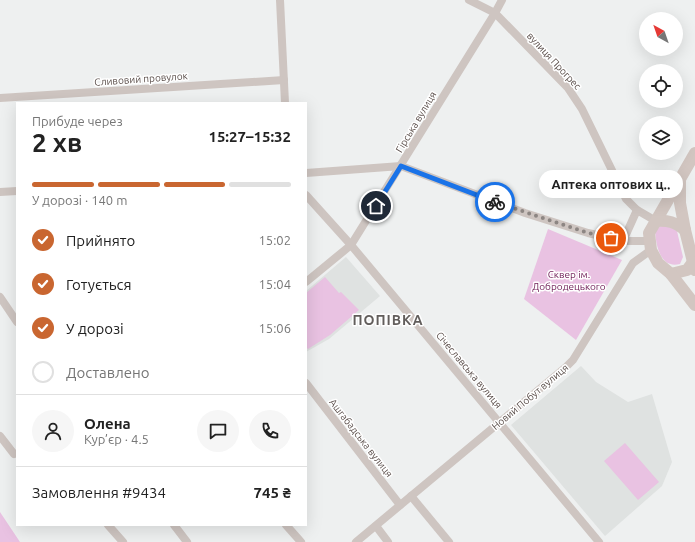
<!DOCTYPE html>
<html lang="uk">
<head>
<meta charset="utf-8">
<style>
  :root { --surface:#fff; --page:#f6f6f6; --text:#222; --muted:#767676; --line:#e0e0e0; --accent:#c96630 }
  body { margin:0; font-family:Ubuntu,sans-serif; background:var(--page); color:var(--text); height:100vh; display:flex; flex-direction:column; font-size:15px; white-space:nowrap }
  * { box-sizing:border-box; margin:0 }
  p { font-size:13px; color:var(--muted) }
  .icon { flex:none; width:22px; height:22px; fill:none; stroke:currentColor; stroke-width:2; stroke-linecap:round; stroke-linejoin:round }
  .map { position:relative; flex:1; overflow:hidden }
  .drawer { position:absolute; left:16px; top:102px; width:291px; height:424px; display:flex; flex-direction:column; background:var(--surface); border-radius:0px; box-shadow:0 4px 16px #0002 }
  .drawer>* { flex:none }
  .needle { width:26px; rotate:320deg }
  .buttons { position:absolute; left:639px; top:12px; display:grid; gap:8px }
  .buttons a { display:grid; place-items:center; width:44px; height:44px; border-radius:50%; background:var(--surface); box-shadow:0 4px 16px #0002; font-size:20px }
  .pin { position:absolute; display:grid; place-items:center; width:34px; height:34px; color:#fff; margin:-17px; border:2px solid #fff; border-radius:50%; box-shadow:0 1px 4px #0007 }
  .courier { position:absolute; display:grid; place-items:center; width:40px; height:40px; margin:-20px; border:3px solid #1a73e8; border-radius:50%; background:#fff; color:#222; box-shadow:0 1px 5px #0007 }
  .bubble { position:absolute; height:28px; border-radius:14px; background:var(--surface); box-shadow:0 4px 16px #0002; font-size:13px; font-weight:700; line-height:28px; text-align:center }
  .summary em { font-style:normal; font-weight:700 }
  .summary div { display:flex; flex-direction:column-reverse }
  .summary { display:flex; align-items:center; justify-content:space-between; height:68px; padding:0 16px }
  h1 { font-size:26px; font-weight:700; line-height:30px }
  .bar { display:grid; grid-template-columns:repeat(4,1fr); gap:6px 4px; align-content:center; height:48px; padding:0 16px }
  .bar i { height:5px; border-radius:3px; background:var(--line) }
  .bar .on { background:var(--accent) }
  .bar p { grid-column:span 4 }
  .line { display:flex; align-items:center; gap:10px; padding:0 16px; border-top:1px solid var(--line) }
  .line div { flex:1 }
  .round { display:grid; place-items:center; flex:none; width:42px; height:42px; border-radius:21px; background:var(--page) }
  ol { padding:0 16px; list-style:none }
  li { display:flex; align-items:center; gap:12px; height:44px }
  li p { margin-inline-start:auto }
  li .icon { padding:4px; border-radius:50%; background:var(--accent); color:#fff; stroke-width:4 }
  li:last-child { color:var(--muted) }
  li i { width:22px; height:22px; border:2px solid var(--line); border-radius:50% }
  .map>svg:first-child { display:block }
</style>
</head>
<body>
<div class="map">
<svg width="695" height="542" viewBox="0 0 695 542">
  <rect width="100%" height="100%" fill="#eef0f0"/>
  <g fill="#dfe2e1">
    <polygon points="346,257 380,296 329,339 306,352 306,291"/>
    <polygon points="581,366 596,382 628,402 652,394 672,462 662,486 605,536 511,425"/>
  </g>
  <g fill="#e9c2e2">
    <path d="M667 224 677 231 683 257 680 264C660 269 656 245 655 231L658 227Z"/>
    <polygon points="548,229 622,260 576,340 524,299"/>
    <polygon points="325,277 339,293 341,292 359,310 330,335 308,349 306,347 306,293"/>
    <polygon points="625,443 659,482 638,500 604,461"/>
    <polygon points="0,512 20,542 0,542"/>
  </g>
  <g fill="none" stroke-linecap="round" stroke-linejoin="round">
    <g stroke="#cec5c1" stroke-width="8">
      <polyline points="280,0 285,103"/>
      <polyline points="469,0 495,13 568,88 582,109 626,199 637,210 656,221"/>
      <polyline points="0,98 284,80"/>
      <polyline points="306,173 401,166 525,213 588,233 623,241 649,241"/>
      <polyline points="0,192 17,191"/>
      <polyline points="306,195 351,245 599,542"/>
      <polyline points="623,241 637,210"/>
      <polyline points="306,282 351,245 495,13 502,0"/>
      <polyline points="0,297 17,322"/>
      <polyline points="306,383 400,505"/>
      <polyline points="0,436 14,454"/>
      <polyline points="411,496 449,542"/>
      <polyline points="108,525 123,542"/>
      <polyline points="174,525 187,542"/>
      <polyline points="286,525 301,542"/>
      <polyline points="376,526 388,542"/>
      <polyline points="356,542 566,367 573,360 633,263 651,250"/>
    </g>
    <g stroke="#d2c6c1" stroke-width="12">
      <polyline points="680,178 680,203 685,230 695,270"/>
      <path d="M656 221C668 220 675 222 685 230"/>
      <polyline points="693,262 687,270 671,274 658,263 651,250 649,233 695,153"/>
      <polyline points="671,274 695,305"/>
    </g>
  </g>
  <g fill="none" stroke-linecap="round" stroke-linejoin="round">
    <polyline stroke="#8d8683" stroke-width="4" stroke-dasharray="0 7.2" points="495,202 588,233 611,238"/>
    <polyline stroke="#1a73e8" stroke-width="5" points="376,206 401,166 495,202"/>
  </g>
  <g text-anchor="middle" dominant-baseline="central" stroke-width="3" stroke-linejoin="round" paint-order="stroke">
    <g font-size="10" fill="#594d49" stroke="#fff">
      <text transform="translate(554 61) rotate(47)">вулиця Прогрес</text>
      <text transform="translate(141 79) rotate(-4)">Сливовий провулок</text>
      <text transform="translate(416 122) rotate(-59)">Гірська вулиця</text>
      <text transform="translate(469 370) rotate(50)">Січеславська вулиця</text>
      <text transform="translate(530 397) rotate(-40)">Новий Побут вулиця</text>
      <text transform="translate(361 438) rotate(52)">Ашгабадська вулиця</text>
    </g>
    <g font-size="10" fill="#71225a" stroke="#fff">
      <text x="569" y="274">Сквер ім.<tspan x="569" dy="12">Добродецького</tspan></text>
    </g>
    <g font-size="14" font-weight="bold" letter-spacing="1" fill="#625e5c" stroke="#fff">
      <text x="388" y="320">ПОПІВКА</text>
    </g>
  </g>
</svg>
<div class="buttons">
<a><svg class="needle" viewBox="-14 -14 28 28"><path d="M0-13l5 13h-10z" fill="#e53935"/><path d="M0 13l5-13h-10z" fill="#767676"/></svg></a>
<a><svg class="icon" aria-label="locate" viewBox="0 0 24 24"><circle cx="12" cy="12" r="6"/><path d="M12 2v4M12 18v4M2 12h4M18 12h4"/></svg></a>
<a><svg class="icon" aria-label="layers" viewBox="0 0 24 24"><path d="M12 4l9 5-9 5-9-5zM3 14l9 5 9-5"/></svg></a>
</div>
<div class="pin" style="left:611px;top:238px;background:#ea580c"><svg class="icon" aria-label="bag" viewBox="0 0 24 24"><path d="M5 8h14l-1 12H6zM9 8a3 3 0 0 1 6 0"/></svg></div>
<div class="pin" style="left:376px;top:206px;background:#1f2937"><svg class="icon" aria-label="home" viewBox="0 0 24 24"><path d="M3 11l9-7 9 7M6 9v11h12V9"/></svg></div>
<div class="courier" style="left:495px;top:202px"><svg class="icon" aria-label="bike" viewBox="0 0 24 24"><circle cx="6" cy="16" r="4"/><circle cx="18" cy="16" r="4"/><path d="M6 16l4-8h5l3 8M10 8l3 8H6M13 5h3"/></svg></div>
<div class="bubble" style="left:539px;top:170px;width:144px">Аптека оптових ц‥</div>
<section class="drawer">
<div class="summary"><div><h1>2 хв</h1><p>Прибуде через</p></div><em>15:27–15:32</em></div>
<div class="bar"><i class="on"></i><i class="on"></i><i class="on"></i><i></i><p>У дорозі · 140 m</p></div>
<ol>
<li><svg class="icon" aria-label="check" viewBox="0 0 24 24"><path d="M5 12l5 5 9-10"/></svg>Прийнято<p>15:02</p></li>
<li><svg class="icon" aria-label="check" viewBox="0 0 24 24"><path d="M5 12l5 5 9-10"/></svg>Готується<p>15:04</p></li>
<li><svg class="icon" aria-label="check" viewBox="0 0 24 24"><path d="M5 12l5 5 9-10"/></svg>У дорозі<p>15:06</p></li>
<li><i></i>Доставлено</li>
</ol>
<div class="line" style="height:72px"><a class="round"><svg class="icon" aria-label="person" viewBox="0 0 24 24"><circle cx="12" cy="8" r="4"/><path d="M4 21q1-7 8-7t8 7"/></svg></a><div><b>Олена</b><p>Кур’єр · 4.5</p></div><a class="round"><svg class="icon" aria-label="chat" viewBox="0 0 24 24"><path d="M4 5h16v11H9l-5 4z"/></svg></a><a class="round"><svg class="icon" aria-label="phone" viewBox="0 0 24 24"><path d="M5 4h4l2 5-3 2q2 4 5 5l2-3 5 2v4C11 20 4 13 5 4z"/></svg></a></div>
<div class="line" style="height:52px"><div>Замовлення #9434</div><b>745 ₴</b></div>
</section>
</div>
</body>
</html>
